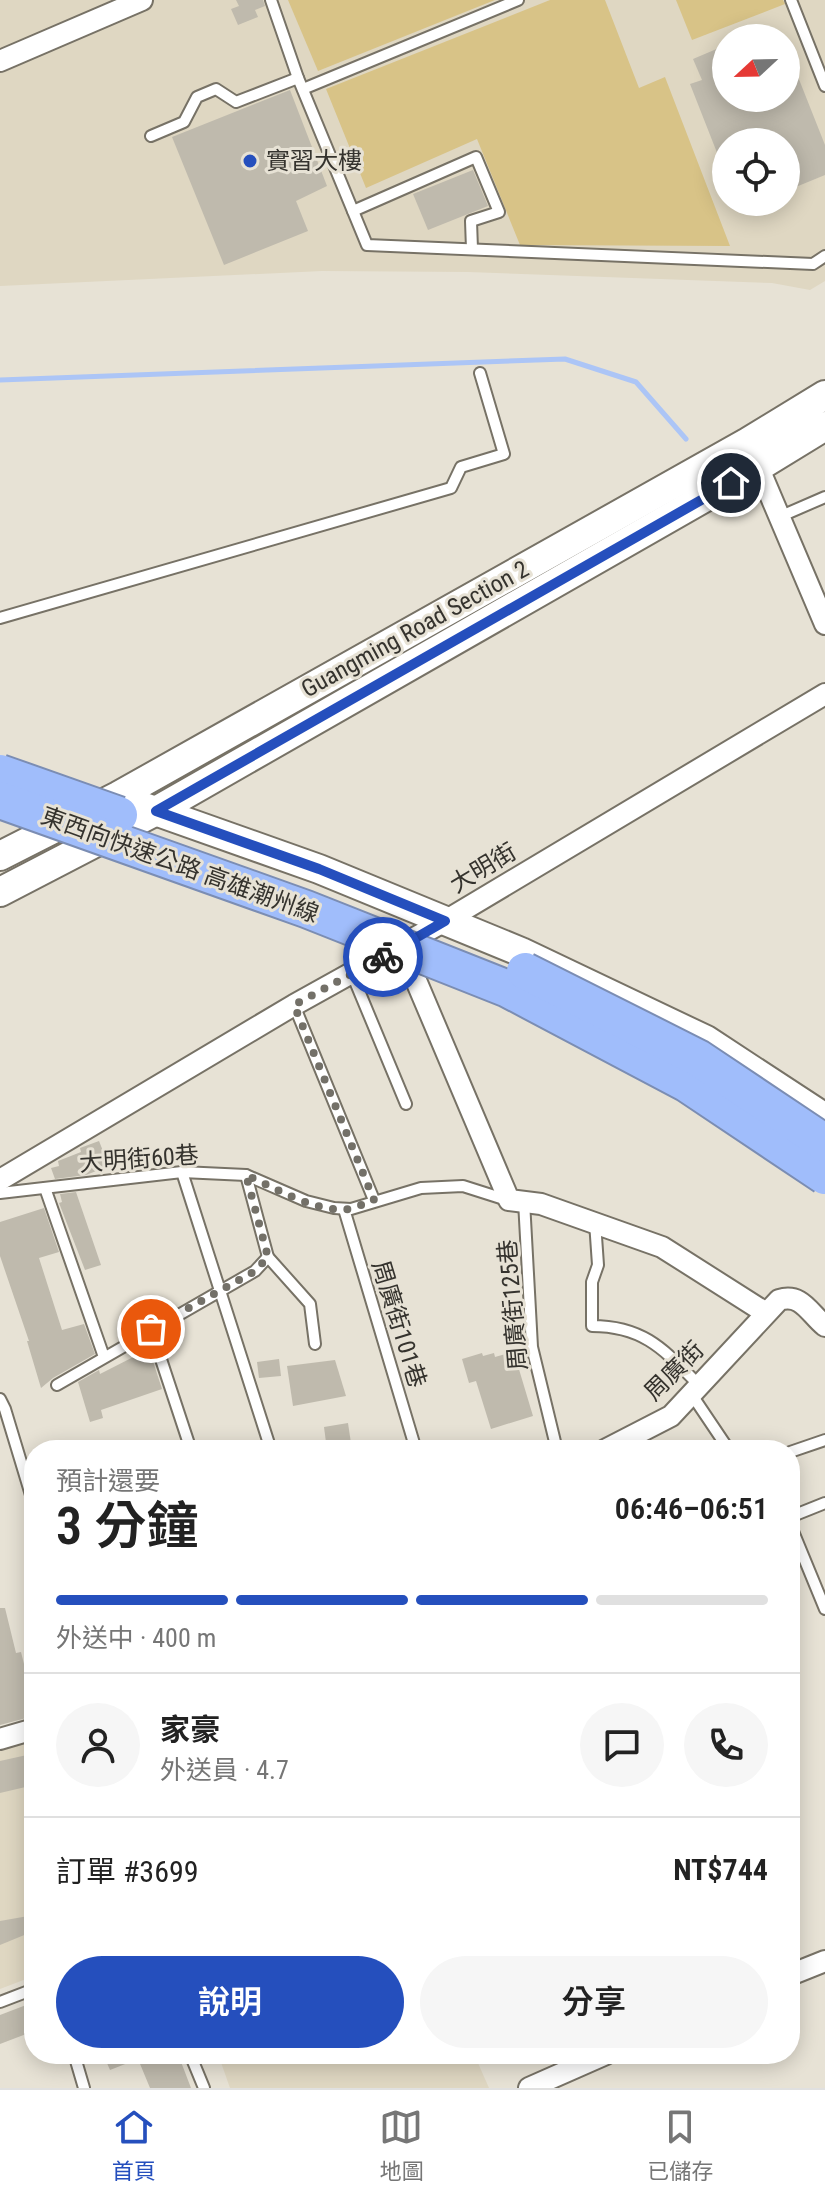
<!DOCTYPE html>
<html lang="zh-TW">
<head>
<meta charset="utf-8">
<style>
  :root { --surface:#fff; --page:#f6f6f6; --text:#222; --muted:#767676; --line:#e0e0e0; --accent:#254fbd }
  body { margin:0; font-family:"Roboto Condensed","Noto Sans TC",sans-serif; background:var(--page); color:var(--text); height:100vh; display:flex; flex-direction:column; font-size:30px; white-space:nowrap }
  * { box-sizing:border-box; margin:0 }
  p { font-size:26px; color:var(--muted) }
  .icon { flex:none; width:44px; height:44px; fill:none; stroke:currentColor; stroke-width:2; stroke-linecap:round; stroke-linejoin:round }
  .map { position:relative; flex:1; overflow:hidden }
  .side { position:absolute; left:24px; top:1440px; width:776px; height:624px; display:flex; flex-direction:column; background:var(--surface); border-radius:32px; box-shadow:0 4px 20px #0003 }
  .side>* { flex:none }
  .needle { width:52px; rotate:248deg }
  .controls { position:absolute; left:712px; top:24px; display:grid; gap:16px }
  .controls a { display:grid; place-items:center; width:88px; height:88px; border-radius:50%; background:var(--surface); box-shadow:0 4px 20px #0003; font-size:40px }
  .pin { position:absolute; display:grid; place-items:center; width:68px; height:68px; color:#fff; margin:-34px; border:4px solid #fff; border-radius:50%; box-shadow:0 2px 8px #0007 }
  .courier { position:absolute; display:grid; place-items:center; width:80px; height:80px; margin:-40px; border:6px solid #254fbd; border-radius:50%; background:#fff; color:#222; box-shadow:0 2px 10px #0007 }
  .summary em { font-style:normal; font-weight:600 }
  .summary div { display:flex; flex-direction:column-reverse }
  .summary { display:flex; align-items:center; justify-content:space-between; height:136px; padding:0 32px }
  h1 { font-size:52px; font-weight:600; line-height:60px }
  .bar { display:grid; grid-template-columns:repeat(4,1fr); gap:12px 8px; align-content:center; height:96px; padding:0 32px }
  .bar i { height:10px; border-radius:6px; background:var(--line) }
  .bar .selected { background:var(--accent) }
  .bar p { grid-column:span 4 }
  .line { display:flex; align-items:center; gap:20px; padding:0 32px; border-top:2px solid var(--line) }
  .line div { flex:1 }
  .round { display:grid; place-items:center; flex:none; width:84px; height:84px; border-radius:42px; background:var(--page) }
  .primary-button { display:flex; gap:16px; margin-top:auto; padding:16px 32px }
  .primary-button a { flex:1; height:92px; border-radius:48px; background:var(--accent); color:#fff; font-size:32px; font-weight:600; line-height:92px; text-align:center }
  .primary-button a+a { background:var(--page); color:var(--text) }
  .tabs { display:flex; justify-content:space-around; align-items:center; height:112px; border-top:2px solid var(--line); background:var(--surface); font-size:22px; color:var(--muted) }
  .tabs a { display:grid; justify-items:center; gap:4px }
  .tabs .selected { color:var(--accent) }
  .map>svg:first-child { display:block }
</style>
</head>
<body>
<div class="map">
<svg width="825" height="2088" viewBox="0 0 825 2088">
  <rect width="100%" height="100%" fill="#e7e2d5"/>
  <g fill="#dfd7c2" fill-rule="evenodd">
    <path d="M0 0H825V281L810 290 772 283 468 272 322 271 0 286ZM726 38H786V98H726ZM726 142H786V202H726Z"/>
    <polygon points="34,1738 34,1976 0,1989 0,1748"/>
    <polygon points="218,2054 474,2054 489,2088 230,2088"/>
  </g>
  <g fill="#d8c387">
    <polygon points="288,0 495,0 318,71"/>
    <polygon points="550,0 605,0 639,88 665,77 730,246 520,245 477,139 366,188 326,89"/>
    <polygon points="676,0 783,0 785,4 692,40"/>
  </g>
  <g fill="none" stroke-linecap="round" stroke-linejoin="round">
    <polyline stroke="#acc5f6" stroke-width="5" points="0,380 565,359 636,382 686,439"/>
  </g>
  <g fill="#bfbaad">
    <polygon points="236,0 263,0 265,6 255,10 258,17 238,25 231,9 239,6"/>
    <polygon points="726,45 726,98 786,98 787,49 825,145 825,175 786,191 786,142 726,142 725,173 690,84 702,80 693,59"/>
    <polygon points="290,90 327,186 296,201 308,231 224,265 172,137"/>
    <polygon points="473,170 488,206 428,230 413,194"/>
    <polygon points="99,1141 109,1166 86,1175 55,1179 51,1168 59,1166 58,1161 81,1152 80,1148"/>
    <polygon points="76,1192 101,1265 85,1270 59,1203 62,1202 60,1194"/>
    <polygon points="44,1208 59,1252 39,1258 62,1330 84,1324 95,1354 53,1378 41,1388 27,1341 29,1341 0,1256 0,1222"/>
    <polygon points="149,1349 162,1389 101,1410 103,1418 90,1422 78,1382 99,1370 100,1374"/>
    <polygon points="482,1353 483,1356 494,1353 495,1357 509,1353 511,1357 515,1356 533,1416 491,1429 476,1381 469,1383 462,1359"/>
    <polygon points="279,1359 281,1376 259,1378 257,1362"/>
    <polygon points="335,1360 346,1396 293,1406 287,1366"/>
    <polygon points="348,1423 352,1450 327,1450 324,1427"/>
    <polygon points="0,1608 5,1608 16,1653 21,1652 27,1676 34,1673 34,1716 0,1725"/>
    <polygon points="27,1755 34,1785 0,1793 0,1761"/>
    <polygon points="34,1915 34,1931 0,1945 0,1921"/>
    <polygon points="34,2002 34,2031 0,2044 0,2015"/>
    <polygon points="103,2054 178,2054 191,2088 150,2088 138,2059 110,2070"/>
  </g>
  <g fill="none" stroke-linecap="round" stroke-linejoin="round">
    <defs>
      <g id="lane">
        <polyline points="271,0 298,78 367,245 813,264 825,256"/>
        <polyline points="791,0 825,86"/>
        <polyline points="303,89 518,0"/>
        <polyline points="151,136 184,122 197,97 216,89 236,102 298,78"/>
        <polyline points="353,211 476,157 499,212 471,221 472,249"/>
        <polyline points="779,517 825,497"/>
        <polyline points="0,618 451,488 461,467 504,454 480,373"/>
        <polyline points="352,974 406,1104"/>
        <polyline points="294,1005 374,1200"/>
        <polyline points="182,1172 271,1450"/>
        <polyline points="246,1175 268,1257"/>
        <polyline points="45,1188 104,1357"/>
        <polyline points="0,1193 182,1172 246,1175 306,1201 334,1208 351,1209 421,1188 463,1186 507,1200"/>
        <polyline points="524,1201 532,1347 557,1450"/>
        <polyline points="344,1209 416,1450"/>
        <path d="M595 1222 598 1265 592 1282V1326C645 1326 665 1351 700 1386"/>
        <polyline points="151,1329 191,1450"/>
        <polyline points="57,1385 255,1271 268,1257 310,1304 315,1344"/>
        <polyline points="692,1395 729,1450"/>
        <polyline points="0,1399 5,1409 34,1505"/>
        <polyline points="790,1452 825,1440"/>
        <polyline points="790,1517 825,1503"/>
        <polyline points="790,1524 825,1609"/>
        <polyline points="0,2002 34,1989"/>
        <polyline points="74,2054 84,2088"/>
        <polyline points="190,2054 204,2088"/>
      </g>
      <g id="street">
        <polyline points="0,61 142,0"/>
        <polyline points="754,457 825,624"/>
        <polyline points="409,964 509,1200 541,1204 662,1247 766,1313"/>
        <polyline points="0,1180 294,1005 445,921 825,694"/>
        <path d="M605 1450 671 1416 779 1300C802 1293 809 1313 825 1326"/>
        <polyline points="0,1739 34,1729"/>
        <polyline points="790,1975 825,1961"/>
        <polyline points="529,2088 606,2054"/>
      </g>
      <g id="secondary">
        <polyline points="144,807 319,869 521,952 706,1040 825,1118"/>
        <polyline points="0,856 118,796 748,442 825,395"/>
        <polyline points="0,892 156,811 758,467 825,426"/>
      </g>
    </defs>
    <use href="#lane" stroke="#777266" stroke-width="14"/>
    <use href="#street" stroke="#777266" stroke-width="24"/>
    <use href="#secondary" stroke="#777266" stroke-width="32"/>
    <use href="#lane" stroke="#fff" stroke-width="10"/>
    <use href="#street" stroke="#fff" stroke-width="20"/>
    <use href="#secondary" stroke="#fff" stroke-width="28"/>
    <defs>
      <g id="highway-bridge">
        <polyline points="0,773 119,815"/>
        <polyline points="0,800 306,909 508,989 686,1083 825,1176"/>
        <polyline points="525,971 698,1058 825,1143"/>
      </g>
    </defs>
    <use href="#highway-bridge" stroke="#7b8db3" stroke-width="40" stroke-linecap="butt"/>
    <use href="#highway-bridge" stroke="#a0bdfb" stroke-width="36"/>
  </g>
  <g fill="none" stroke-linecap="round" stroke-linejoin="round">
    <path stroke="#737068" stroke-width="8" stroke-dasharray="0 14.4" d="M151 1329 255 1271 268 1257 246 1175C276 1188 315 1213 349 1209 357 1207 366 1203 374 1200L294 1005 383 957"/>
    <polyline stroke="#254fbd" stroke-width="10" points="383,957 445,921 319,869 156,811 731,483"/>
  </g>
  <circle fill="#254fbd" stroke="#e7e2d5" stroke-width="3" cx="250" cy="161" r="8"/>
  <g text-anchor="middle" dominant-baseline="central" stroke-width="6" stroke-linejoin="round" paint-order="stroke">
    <g font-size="24" fill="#35332e" stroke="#e7e2d5" text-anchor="start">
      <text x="266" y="161">實習大樓</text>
    </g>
    <g font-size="24" fill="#35332e" stroke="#e7e2d5">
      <text transform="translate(415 629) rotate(-29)">Guangming Road Section 2</text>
      <text transform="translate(180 865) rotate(20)">東西向快速公路 高雄潮州線</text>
      <text transform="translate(483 868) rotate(-31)">大明街</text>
      <text transform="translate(139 1159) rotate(-4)">大明街60巷</text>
      <text transform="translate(513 1305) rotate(-95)">周廣街125巷</text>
      <text transform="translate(399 1324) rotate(73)">周廣街101巷</text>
      <text transform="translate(674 1371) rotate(-45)">周廣街</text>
    </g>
  </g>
</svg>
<div class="controls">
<a><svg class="needle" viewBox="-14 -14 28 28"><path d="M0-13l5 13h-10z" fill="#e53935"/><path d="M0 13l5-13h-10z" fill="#767676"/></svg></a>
<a><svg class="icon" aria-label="locate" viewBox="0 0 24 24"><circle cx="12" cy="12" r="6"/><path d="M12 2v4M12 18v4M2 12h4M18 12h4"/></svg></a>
</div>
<div class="pin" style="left:151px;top:1329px;background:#ea580c"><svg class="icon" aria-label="bag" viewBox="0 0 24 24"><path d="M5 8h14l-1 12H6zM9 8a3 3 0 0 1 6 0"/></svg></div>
<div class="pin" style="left:731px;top:483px;background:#1f2937"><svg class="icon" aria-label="home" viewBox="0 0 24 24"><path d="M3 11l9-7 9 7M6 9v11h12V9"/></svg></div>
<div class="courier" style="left:383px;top:957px"><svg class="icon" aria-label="bike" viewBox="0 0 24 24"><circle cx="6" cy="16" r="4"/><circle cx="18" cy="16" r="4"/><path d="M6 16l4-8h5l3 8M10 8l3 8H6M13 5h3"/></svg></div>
<section class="side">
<div class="summary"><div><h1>3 分鐘</h1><p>預計還要</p></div><em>06:46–06:51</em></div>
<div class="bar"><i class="selected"></i><i class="selected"></i><i class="selected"></i><i></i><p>外送中 · 400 m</p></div>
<div class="line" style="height:144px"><a class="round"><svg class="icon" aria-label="person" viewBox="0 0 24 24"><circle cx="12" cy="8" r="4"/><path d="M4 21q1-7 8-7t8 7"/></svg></a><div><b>家豪</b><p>外送員 · 4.7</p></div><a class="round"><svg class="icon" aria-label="chat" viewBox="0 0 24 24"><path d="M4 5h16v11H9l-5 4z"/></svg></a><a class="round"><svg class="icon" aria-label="phone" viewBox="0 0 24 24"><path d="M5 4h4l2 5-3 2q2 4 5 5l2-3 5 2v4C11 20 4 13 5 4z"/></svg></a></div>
<div class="line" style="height:104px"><div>訂單 #3699</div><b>NT$744</b></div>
<div class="primary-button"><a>說明</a><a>分享</a></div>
</section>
</div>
<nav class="tabs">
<a class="selected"><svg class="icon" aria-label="home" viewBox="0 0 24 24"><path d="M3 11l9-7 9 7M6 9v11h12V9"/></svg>首頁</a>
<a><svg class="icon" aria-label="map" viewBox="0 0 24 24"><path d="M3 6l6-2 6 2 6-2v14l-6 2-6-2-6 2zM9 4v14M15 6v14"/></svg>地圖</a>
<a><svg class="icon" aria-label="saved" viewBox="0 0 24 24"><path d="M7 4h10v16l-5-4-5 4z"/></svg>已儲存</a>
</nav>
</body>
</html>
